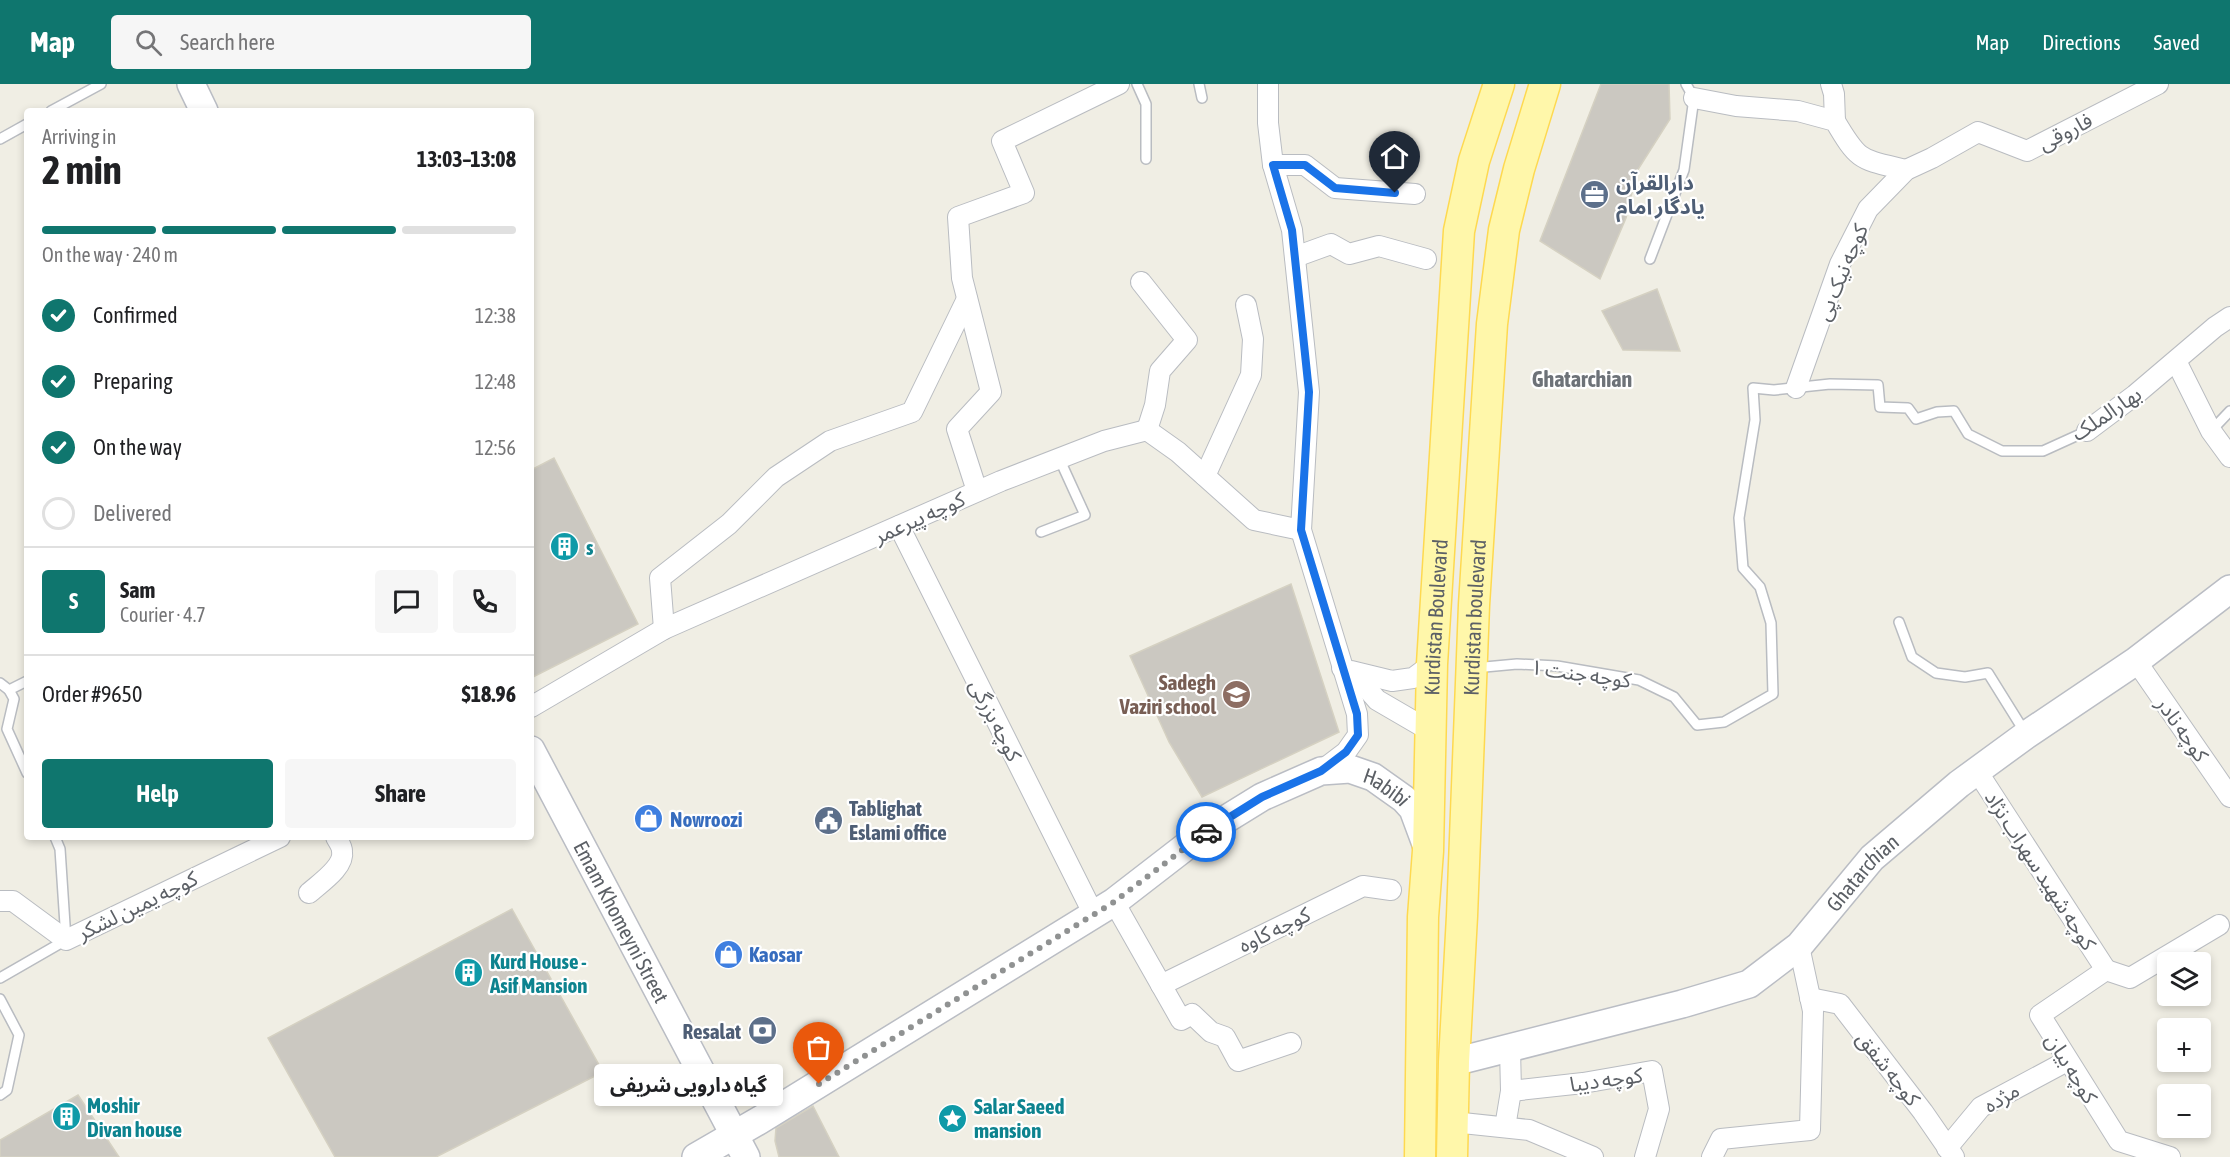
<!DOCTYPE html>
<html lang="en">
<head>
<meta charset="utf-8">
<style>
  :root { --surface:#fff; --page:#f6f6f6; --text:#202124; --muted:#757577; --line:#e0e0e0; --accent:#0f766e }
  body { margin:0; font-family:"Asap Condensed","Noto Sans Arabic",sans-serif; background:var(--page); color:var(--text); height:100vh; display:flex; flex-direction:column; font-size:22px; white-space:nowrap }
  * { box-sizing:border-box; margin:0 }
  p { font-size:20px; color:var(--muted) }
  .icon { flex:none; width:33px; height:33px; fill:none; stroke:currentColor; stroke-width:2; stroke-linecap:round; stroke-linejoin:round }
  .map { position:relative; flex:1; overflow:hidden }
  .side { position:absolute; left:24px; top:24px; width:510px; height:732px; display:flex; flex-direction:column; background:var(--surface); border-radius:6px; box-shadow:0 3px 9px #0003 }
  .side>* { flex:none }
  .tools { position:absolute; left:2157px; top:868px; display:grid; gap:12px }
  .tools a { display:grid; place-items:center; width:54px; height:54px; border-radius:6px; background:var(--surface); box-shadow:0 3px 9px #0003; font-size:30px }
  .pin { position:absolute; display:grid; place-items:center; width:51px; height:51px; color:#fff; margin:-62px -26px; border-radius:50% 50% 50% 0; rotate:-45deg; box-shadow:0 0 6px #0007 }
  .pin .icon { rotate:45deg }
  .courier { position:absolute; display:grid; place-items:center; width:60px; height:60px; margin:-30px; border:4px solid #1a73e8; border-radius:50%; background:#fff; color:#222; box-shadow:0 2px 8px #0007 }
  .bubble { position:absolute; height:42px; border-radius:6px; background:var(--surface); box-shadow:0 3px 9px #0003; font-size:20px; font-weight:700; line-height:42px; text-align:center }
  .overview em { font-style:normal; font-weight:700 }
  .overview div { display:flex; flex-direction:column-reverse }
  .overview { display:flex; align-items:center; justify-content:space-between; height:102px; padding:0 18px }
  h1 { font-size:39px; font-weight:700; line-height:45px }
  .bar { display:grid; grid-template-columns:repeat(4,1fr); gap:9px 6px; align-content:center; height:72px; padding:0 18px }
  .bar i { height:8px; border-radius:4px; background:var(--line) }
  .bar .current { background:var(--accent) }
  .bar p { grid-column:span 4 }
  .line { display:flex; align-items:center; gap:15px; padding:0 18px; border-top:2px solid var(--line) }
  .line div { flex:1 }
  .round { display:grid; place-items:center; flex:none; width:63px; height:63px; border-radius:6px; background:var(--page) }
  ol { padding:0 18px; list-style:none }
  li { display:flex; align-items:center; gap:18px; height:66px }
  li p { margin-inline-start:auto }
  li .icon { padding:6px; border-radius:50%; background:var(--accent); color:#fff; stroke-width:4 }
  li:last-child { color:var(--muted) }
  li i { width:33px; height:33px; border:3px solid var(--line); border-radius:50% }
  .cta { display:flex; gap:12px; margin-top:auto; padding:12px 18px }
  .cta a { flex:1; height:69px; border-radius:6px; background:var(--accent); color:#fff; font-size:24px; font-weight:700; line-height:69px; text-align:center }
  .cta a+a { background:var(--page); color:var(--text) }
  header { display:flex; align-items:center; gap:36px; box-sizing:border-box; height:84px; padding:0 30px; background:var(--accent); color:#fff }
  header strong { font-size:28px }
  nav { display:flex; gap:33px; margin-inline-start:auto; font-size:21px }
  .search { width:420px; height:54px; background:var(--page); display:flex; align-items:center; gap:15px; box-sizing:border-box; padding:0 21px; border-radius:6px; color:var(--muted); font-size:22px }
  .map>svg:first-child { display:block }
</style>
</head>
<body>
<header>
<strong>Map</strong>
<div class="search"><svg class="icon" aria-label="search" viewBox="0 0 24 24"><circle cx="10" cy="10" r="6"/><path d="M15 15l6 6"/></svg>Search here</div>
<nav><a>Map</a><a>Directions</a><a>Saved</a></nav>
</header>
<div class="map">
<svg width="2230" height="1073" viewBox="0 0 2230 1073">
  <rect width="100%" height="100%" fill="#f0eee4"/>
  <g fill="#cbc8c1" stroke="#d5d1c2" stroke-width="1.5">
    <polygon points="1601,0 1669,0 1670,35 1637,87 1626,134 1600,195 1540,157"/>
    <polygon points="1657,205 1680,267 1623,266 1602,227"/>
    <polygon points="554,374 638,540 531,594 531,386"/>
    <polygon points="1291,500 1339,648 1202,713 1169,658 1130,572"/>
    <polygon points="512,825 603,988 436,1073 335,1073 268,954"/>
    <polygon points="78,1011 119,1073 0,1073 0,1056"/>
    <polygon points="813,1022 839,1073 779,1073 775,1057 776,1044"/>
  </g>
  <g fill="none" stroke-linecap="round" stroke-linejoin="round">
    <defs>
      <g id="lane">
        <polyline points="1137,0 1146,20 1146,75"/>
        <polyline points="1199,0 1202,14"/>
        <polyline points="51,27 101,0"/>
        <polyline points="0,55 27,40"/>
        <polyline points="1650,175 1684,86 1694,14 1686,0"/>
        <polyline points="2211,347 2230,327"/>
        <polyline points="1041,448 1085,431 1059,374"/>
        <polyline points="1899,538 1912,573 1936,589 1965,593 1988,589 2026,650"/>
        <polyline points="1474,584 1517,580 1557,582 1639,596 1674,613 1697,641 1724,638 1773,610 1771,539 1760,503 1743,484 1739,434 1755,336 1753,304 1774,306 1830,300 1878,301 1880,323 1908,324 1916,335 1937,328 1954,327 1968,350 2002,367 2043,367 2087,347"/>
        <polyline points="0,599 9,606 14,615 7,645 27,689"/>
        <polyline points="9,606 27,597"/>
        <polyline points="0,894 66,856 60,765 55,753"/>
        <polyline points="0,915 19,951 7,1006 0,1011"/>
      </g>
      <g id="street">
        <polyline points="1268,0 1268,39 1273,81 1292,146 1309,308 1301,446 1357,630 1358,651 1346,668 1321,687"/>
        <polyline points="1831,0 1834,10 1835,37"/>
        <path d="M1694 14 1736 22 1798 27 1835 37C1859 78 1860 75 1906 86"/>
        <polyline points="1273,81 1305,81 1335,104 1415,110"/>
        <polyline points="1295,173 1331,160 1349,170 1379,162 1426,175"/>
        <polyline points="1141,198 1187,256 1160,287 1155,321 1147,346"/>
        <polyline points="2176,277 2211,347 2230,373"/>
        <polyline points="1796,304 1840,180 1868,125 1906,86 1932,74 1978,48 2027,67 2158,0"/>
        <polyline points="2087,347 2135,311 2215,243 2230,233"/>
        <polyline points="1205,392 1251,291 1253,255 1246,221"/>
        <polyline points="977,407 957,345 991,308 962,194 958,133 1024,109 1002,57 1119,0"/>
        <polyline points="899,442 1094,831"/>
        <polyline points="664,545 660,494 729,440 776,393 830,357 912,328 967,215"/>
        <polyline points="2136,577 2230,713"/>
        <polyline points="1342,584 1364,601 1377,616 1432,648"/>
        <polyline points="1351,587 1392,597 1413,594 1432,580"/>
        <polyline points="531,623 664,545 1001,397 1104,357 1147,346 1178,368 1254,436 1301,446"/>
        <polyline points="1977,687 2106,886"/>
        <path d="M309 809C320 799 345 783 342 767 342 762 338 757 336 753"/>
        <polyline points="0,817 13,817 66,856 280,753"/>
        <polyline points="1114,818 1181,936 1192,930 1211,948 1225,953 1238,977 1291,959"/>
        <polyline points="2106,886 2040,931 2119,1057 2170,1073"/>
        <polyline points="2106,886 2130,894 2219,841"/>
        <polyline points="1161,901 1363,802 1391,806"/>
        <polyline points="1810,914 1840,920 1923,1028 1954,1073"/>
        <polyline points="1511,1007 1583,999 1652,987 1659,1025 1645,1073"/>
        <polyline points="1453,1038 1529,1046 1593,1073"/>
        <polyline points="1505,1043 1511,1007 1510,965"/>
        <polyline points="1947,1064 1981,1023 2067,977"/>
        <polyline points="1712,1073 1721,1055 1810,1046 1813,927 1799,862"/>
      </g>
      <g id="secondary">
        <polyline points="191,0 204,27"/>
        <path id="s1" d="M531 666 746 1073"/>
        <path id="s2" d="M1454 978 1682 920 1749 900 1799 862 1872 774 1959 700 2026 651 2136 577 2230 505"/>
        <path id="s3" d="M696 1073 760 1036 1114 818 1202 750 1262 713 1321 687 1350 685 1373 693 1404 715 1413 725 1426 760"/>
      </g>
      <g id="primary">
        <path id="s4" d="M1420 1073 1423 833 1428 767 1432 580 1459 147 1474 77 1499 0"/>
        <path id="s5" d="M1452 1073 1454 978 1462 832 1474 521 1492 240 1504 146 1519 85 1545 0"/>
      </g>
    </defs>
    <use href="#lane" stroke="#b9bcc1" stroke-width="12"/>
    <use href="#street" stroke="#b9bcc1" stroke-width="22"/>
    <use href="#secondary" stroke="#babdc4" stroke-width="30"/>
    <use href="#primary" stroke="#fed950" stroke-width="33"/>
    <use href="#lane" stroke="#fff" stroke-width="9"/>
    <use href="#street" stroke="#fff" stroke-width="20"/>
    <use href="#secondary" stroke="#fff" stroke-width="27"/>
    <use href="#primary" stroke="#fff7aa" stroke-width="30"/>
  </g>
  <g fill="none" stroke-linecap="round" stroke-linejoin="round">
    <polyline stroke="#909292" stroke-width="6" stroke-dasharray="0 10.8" points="819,1000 1114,818 1206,748"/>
    <polyline stroke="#1a73e8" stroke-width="8" points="1206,748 1262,713 1321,687 1346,668 1358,651 1357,630 1301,446 1309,308 1292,146 1273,81 1305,81 1335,104 1395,109"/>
  </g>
  <defs>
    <symbol id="office-disc" viewBox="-11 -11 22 22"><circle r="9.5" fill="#5c6f8a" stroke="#fff"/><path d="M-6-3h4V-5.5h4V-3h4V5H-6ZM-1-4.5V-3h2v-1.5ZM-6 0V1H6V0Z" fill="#fff"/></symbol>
    <symbol id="building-disc" viewBox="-11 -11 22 22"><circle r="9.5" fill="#0f9aa8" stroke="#fff"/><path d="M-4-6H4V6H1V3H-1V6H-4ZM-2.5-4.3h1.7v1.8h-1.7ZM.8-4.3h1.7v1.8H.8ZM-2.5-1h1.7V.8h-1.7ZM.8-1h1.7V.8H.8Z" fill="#fff"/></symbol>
    <symbol id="school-disc" viewBox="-11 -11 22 22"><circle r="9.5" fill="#8d6e63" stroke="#fff"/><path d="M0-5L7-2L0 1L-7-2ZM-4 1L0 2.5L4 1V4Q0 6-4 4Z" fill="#fff"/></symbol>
    <symbol id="shop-disc" viewBox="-11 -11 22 22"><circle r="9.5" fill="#3f7fe0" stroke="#fff"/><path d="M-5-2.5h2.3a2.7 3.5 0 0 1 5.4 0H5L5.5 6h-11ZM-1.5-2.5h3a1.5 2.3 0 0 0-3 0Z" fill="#fff"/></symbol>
    <symbol id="civic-disc" viewBox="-11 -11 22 22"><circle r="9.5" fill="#5c6f8a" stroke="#fff"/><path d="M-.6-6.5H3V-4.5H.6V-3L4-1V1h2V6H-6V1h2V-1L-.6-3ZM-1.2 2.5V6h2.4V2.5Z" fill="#fff"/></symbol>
    <symbol id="bank-disc" viewBox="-11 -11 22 22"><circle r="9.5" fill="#5c6f8a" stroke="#fff"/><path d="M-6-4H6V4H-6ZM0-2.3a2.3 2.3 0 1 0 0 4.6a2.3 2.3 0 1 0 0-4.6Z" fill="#fff"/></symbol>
    <symbol id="sight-disc" viewBox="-11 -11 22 22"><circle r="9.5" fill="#0f9aa8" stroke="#fff"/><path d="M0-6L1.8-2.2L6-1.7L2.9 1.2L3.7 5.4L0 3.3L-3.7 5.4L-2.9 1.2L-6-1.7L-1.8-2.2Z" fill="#fff"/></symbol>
  </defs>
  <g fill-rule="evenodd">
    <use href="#office-disc" x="1578" y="94" width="33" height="33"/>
    <use href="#building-disc" x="548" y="446" width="33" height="33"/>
    <use href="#school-disc" x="1220" y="594" width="33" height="33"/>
    <use href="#shop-disc" x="632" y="718" width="33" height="33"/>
    <use href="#civic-disc" x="812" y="720" width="33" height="33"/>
    <use href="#shop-disc" x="712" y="854" width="33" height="33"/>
    <use href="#building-disc" x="452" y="872" width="33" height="33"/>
    <use href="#bank-disc" x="746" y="930" width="33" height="33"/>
    <use href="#building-disc" x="50" y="1016" width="33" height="33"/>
    <use href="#sight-disc" x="936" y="1018" width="33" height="33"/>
  </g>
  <g text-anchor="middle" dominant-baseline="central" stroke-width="4.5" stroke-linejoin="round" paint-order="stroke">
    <g font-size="21" fill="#5c6066" stroke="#fff">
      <text transform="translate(2065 47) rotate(-27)">فاروقی</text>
      <text transform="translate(1841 188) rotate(-67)">کوچه نیک پی</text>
      <text transform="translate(2106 329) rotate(-34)">بهارالملک</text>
      <text transform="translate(919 433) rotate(-24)">کوچه پیرعمر</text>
      <text stroke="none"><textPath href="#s4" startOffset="540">Kurdistan Boulevard</textPath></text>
      <text stroke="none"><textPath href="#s5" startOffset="540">Kurdistan boulevard</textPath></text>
      <text transform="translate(1581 589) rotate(8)">کوچه جنت ۱</text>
      <text transform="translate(996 636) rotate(63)">کوچه بزرگی</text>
      <text transform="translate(2183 645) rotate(55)">کوچه نادر</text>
      <text stroke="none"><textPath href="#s3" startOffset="806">Habibi</textPath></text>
      <text transform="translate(2041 786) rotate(57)">کوچه شهید سهراب نژاد</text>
      <text stroke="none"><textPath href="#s2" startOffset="465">Ghatarchian</textPath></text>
      <text transform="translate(137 821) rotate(-26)">کوچه یمین لشکر</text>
      <text stroke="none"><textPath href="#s1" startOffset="194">Emam Khomeyni Street</textPath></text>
      <text transform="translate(1274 845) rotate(-26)">کوچه کاوه</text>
      <text transform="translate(1889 984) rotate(52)">کوچه شفق</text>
      <text transform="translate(2072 984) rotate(58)">کوچه بیان</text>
      <text transform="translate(1606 995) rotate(-8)">کوچه دیبا</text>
      <text transform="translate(2001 1013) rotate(-31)">مژده</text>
    </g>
    <g font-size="21" font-weight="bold" fill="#4e5e75" stroke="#fff" text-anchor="start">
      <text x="1616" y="98">دارالقرآن<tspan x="1616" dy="24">یادگار امام</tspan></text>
      <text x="849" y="724">Tablighat<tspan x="849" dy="24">Eslami office</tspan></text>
      <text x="741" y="947" text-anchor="end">Resalat</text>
    </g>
    <g font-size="21" font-weight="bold" fill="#0d838f" stroke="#fff" text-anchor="start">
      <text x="586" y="463">s</text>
      <text x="490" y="877">Kurd House -<tspan x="490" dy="24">Asif Mansion</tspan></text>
      <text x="87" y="1021">Moshir<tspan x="87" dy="24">Divan house</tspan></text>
      <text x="974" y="1022">Salar Saeed<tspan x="974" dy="24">mansion</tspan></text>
    </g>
    <g font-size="21" font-weight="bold" fill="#785e54" stroke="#fff" text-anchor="end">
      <text x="1216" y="598">Sadegh<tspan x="1216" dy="24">Vaziri school</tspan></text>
    </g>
    <g font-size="21" font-weight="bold" fill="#366cbe" stroke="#fff" text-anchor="start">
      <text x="670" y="735">Nowroozi</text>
      <text x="749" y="870">Kaosar</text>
    </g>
    <g font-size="22" font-weight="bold" fill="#6d7278" stroke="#fff">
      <text x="1582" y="295">Ghatarchian</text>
    </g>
  </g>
</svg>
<div class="tools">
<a><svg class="icon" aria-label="layers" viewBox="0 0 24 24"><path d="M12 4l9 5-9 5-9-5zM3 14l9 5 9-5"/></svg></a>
<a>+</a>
<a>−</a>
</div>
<div class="pin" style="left:819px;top:1000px;background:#ea580c"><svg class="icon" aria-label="bag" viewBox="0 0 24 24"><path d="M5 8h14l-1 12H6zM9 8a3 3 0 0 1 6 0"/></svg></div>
<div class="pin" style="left:1395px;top:109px;background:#1f2937"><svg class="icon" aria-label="home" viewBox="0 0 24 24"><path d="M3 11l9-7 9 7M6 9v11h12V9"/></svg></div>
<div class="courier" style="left:1206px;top:748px"><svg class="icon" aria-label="car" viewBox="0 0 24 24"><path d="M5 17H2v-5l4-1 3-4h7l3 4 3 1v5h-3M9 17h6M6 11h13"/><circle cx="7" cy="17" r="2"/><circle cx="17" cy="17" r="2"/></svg></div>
<div class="bubble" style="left:594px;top:980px;width:189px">گیاه دارویی شریفی</div>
<section class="side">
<div class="overview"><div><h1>2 min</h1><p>Arriving in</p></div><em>13:03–13:08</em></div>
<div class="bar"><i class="current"></i><i class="current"></i><i class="current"></i><i></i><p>On the way · 240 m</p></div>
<ol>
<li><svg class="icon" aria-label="check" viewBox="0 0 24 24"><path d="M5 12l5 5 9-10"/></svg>Confirmed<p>12:38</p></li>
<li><svg class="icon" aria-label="check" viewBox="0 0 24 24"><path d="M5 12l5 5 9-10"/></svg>Preparing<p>12:48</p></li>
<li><svg class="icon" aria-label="check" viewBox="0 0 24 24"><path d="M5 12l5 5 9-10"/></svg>On the way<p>12:56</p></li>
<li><i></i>Delivered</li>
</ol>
<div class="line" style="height:108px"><b class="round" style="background:var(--accent);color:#fff">S</b><div><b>Sam</b><p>Courier · 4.7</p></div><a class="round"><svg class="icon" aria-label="chat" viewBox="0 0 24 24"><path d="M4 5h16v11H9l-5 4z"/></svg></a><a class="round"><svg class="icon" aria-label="phone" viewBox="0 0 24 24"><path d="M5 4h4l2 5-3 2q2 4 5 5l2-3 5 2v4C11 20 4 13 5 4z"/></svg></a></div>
<div class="line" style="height:78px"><div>Order #9650</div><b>$18.96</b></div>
<div class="cta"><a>Help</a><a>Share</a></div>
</section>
</div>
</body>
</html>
